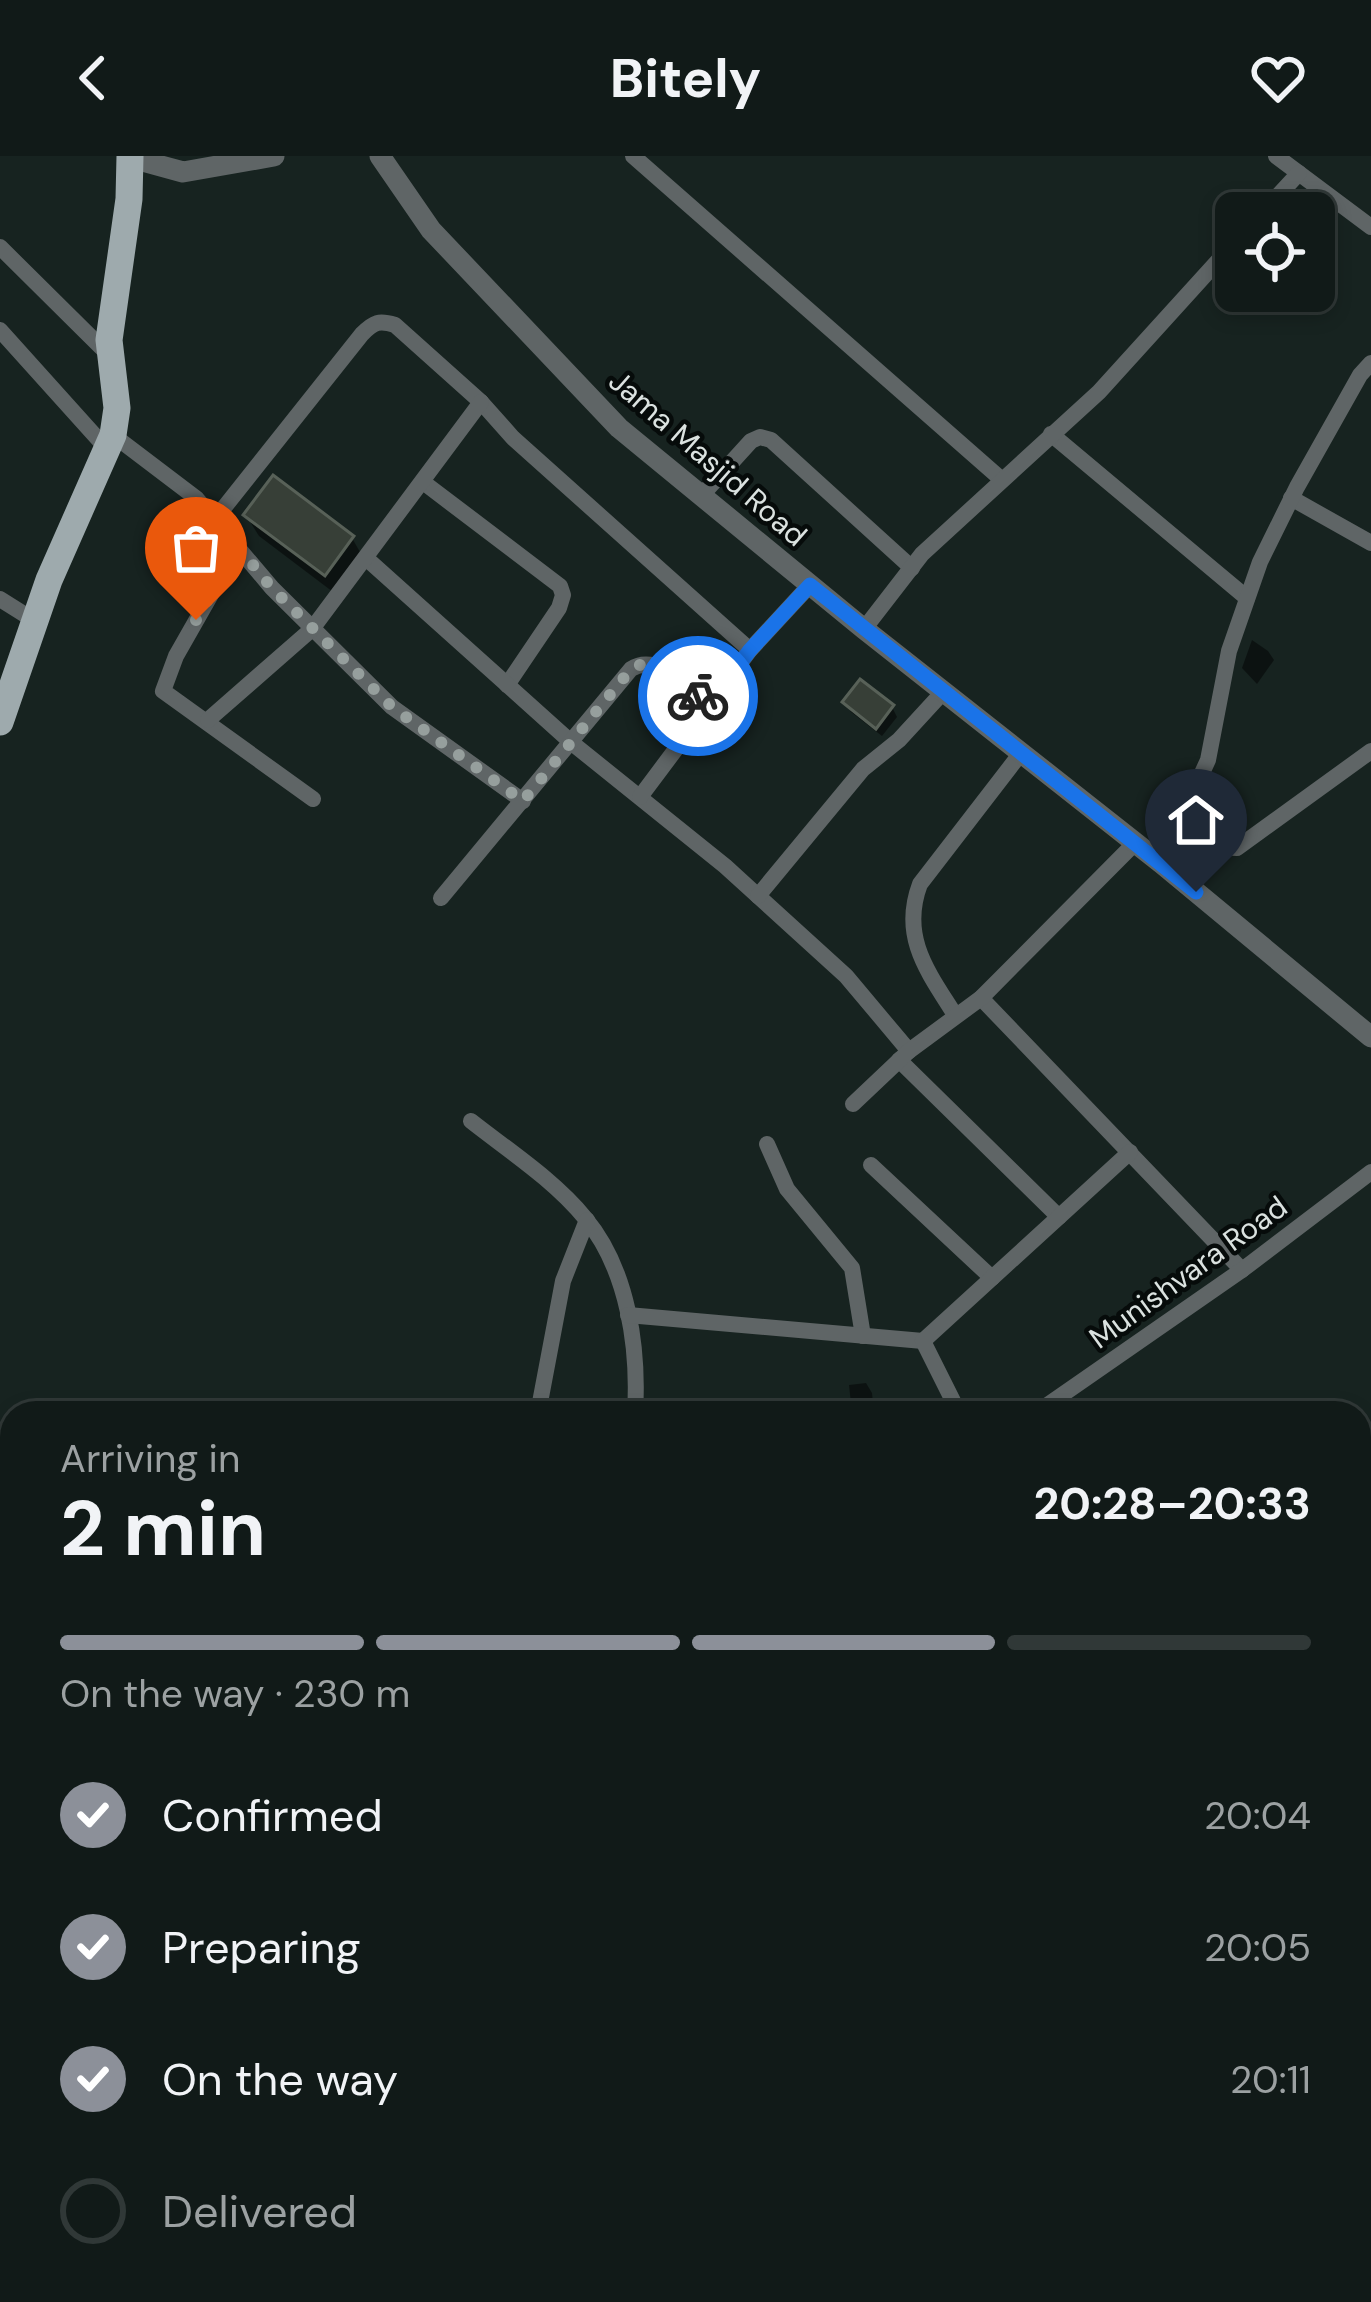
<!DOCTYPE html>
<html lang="en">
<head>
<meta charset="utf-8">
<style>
  :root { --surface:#111a18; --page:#1e2725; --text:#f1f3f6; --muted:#9ca1a2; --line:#303837; --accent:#8c9099 }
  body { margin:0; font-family:"DM Sans",sans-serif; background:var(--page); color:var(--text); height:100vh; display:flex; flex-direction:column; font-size:45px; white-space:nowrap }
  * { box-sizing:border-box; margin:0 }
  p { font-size:39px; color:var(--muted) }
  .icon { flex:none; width:66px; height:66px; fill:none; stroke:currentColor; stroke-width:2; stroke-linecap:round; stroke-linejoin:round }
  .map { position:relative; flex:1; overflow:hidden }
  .drawer { position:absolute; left:0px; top:1245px; width:1371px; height:903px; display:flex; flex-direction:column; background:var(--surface); border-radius:36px 36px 0 0; box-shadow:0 6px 18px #0003,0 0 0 3px var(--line) }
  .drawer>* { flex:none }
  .buttons { position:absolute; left:1215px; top:36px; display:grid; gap:24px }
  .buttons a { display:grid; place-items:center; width:120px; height:120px; border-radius:18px; background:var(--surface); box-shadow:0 6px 18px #0003,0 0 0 3px var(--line); font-size:60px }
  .pin { position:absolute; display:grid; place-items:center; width:102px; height:102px; color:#fff; margin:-123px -51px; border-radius:50% 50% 50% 0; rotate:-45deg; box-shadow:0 0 12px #0007 }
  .pin .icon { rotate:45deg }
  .courier { position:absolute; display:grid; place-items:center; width:120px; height:120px; margin:-60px; border:9px solid #1a73e8; border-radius:50%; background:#fff; color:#222; box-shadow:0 3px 15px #0007 }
  .summary em { font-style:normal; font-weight:700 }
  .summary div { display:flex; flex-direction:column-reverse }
  .summary { display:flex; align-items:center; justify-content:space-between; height:204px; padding:0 60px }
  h1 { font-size:78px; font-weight:700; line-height:90px }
  .bar { display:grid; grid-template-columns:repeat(4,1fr); gap:18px 12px; align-content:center; height:144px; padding:0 60px }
  .bar i { height:15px; border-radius:9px; background:var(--line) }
  .bar .active { background:var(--accent) }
  .bar p { grid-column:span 4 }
  ol { padding:0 60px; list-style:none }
  li { display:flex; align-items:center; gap:36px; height:132px }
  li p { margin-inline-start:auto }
  li .icon { padding:12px; border-radius:50%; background:var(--accent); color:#fff; stroke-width:4 }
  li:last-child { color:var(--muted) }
  li i { width:66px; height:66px; border:6px solid var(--line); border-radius:50% }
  header { display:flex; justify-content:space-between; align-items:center; height:156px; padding:0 60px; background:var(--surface); font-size:54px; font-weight:700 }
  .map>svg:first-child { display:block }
</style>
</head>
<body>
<header><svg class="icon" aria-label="back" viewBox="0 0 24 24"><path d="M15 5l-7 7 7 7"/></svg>Bitely<svg class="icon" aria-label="heart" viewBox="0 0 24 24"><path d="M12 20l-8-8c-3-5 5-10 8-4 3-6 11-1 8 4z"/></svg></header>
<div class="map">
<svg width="1371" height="2146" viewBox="0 0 1371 2146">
  <rect width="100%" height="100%" fill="#172320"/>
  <g fill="#0007">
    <polygon points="246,359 352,382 364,403 337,439 259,380"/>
    <polygon points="1252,484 1268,495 1274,504 1257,528 1242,512"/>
    <polygon points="845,546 892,551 897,561 882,580 851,556"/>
    <polygon points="866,1227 872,1237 874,1257 852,1257 849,1229"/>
  </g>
  <g fill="#373f37" stroke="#586158" stroke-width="3">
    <polygon points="273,319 354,380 325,420 243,359"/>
    <polygon points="860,523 894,549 876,573 842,546"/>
  </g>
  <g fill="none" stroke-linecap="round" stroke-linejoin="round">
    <g stroke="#5f6566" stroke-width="16">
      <polyline points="633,0 1001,323"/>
      <polyline points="1276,0 1371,71"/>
      <polyline points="1262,57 1299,17"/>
      <polyline points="0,91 110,200"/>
      <polyline points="0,174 107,293"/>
      <polyline points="1051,278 1247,442"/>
      <polyline points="113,279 196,342 272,432 392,551 523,645"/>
      <polyline points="423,326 560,430 563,439 559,452 507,529"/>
      <polyline points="701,340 751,285 760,281 771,284 912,412"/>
      <polyline points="1291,342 1371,387"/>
      <path d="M215 363 362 178C374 166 379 164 395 169L481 246 513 282 750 494"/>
      <polyline points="238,391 176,500 163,535 313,643"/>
      <polyline points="367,403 572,587 725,710 846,820 909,895"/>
      <polyline points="0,443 35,465"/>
      <polyline points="864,473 922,398 1099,236 1236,85"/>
      <polyline points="208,564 312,473 481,246"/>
      <polyline points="640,641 750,494 810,429"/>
      <polyline points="1181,666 1220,691 1237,692 1371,595"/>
      <polyline points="1161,707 1208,604 1229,495 1260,406 1297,331 1360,219 1371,207"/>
      <polyline points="758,740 863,613 899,584 944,535"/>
      <path d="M441 742 631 513C658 496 687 532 709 549"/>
      <polyline points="981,842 1242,1114"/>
      <path d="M955 859C928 816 900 781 920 728L1021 597"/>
      <polyline points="899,904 1059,1061"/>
      <polyline points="853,948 909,895 981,842 1135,687"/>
      <path d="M471 965C509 995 554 1024 585 1062 628 1113 639 1192 635 1257"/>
      <polyline points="767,988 787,1033 852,1112 863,1180"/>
      <polyline points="871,1009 992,1122"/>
      <polyline points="628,1159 923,1185"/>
      <polyline points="538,1257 563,1125 587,1064"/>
      <polyline points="959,1257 923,1185 1130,996"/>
      <polyline points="1036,1257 1242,1114 1371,1016"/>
      <polyline points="0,1287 12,1290"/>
      <polyline points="1359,1307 1371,1294"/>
      <polyline points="0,1526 12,1529"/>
      <polyline points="1359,1599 1371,1584"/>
      <polyline points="1359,1687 1371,1697"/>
      <polyline points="0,1715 12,1718"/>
      <polyline points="1359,1779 1371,1792"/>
      <polyline points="1359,1891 1371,1904"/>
      <polyline points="0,1993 12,2006"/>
      <polyline points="1359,2013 1371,1996"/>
      <polyline points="1359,2089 1371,2099"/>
      <polyline points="215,2136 230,2146"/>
      <polyline points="1247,2136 1248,2146"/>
      <polyline points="1296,2136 1306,2146"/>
      <polyline points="0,2139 12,2129"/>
      <polyline points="278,2146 290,2136"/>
      <polyline points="563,2146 570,2136"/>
    </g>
    <g stroke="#5f6566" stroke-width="21">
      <polyline points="380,0 431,74 619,272 864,473 1161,707 1371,881"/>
      <polyline points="132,2 183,16 274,0"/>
    </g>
    <polyline stroke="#9eaaad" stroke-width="27" points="0,566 49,424 113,279 117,252 109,184 129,43 130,0"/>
  </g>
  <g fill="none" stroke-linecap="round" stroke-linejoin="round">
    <path stroke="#969f9d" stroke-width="12" stroke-dasharray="0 21.6" d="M196 464 238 391 272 432 392 551 523 645 631 513C656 497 677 524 698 540"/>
    <polyline stroke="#1a73e8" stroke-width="15" points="698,540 709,549 750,494 810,429 1196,736"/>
  </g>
  <g text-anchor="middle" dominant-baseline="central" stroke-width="9" stroke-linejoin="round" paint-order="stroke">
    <g font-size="30" fill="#dbe2e0" stroke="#060b0a">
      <text transform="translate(708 302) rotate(41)">Jama Masjid Road</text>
      <text transform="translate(1188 1116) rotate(-36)">Munishvara Road</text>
    </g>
  </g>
</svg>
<div class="buttons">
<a><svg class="icon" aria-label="locate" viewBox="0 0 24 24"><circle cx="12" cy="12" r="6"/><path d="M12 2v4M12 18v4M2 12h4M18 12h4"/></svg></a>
</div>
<div class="pin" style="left:196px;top:464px;background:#ea580c"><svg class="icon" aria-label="bag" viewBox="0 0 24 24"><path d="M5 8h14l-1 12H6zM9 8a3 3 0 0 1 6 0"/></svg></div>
<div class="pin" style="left:1196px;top:736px;background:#1f2937"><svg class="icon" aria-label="home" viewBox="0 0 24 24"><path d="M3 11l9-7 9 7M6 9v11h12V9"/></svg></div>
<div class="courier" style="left:698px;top:540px"><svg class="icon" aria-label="bike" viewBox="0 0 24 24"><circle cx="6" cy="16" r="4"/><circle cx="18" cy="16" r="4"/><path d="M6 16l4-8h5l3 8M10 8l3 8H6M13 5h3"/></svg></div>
<section class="drawer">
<div class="summary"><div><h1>2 min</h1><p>Arriving in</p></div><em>20:28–20:33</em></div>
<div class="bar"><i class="active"></i><i class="active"></i><i class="active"></i><i></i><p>On the way · 230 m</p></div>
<ol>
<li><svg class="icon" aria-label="check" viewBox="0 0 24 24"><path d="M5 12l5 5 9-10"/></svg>Confirmed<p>20:04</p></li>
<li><svg class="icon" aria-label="check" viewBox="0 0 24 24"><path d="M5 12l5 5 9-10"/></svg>Preparing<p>20:05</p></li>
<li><svg class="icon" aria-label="check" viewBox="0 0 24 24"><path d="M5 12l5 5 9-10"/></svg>On the way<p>20:11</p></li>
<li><i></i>Delivered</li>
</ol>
</section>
</div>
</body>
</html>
